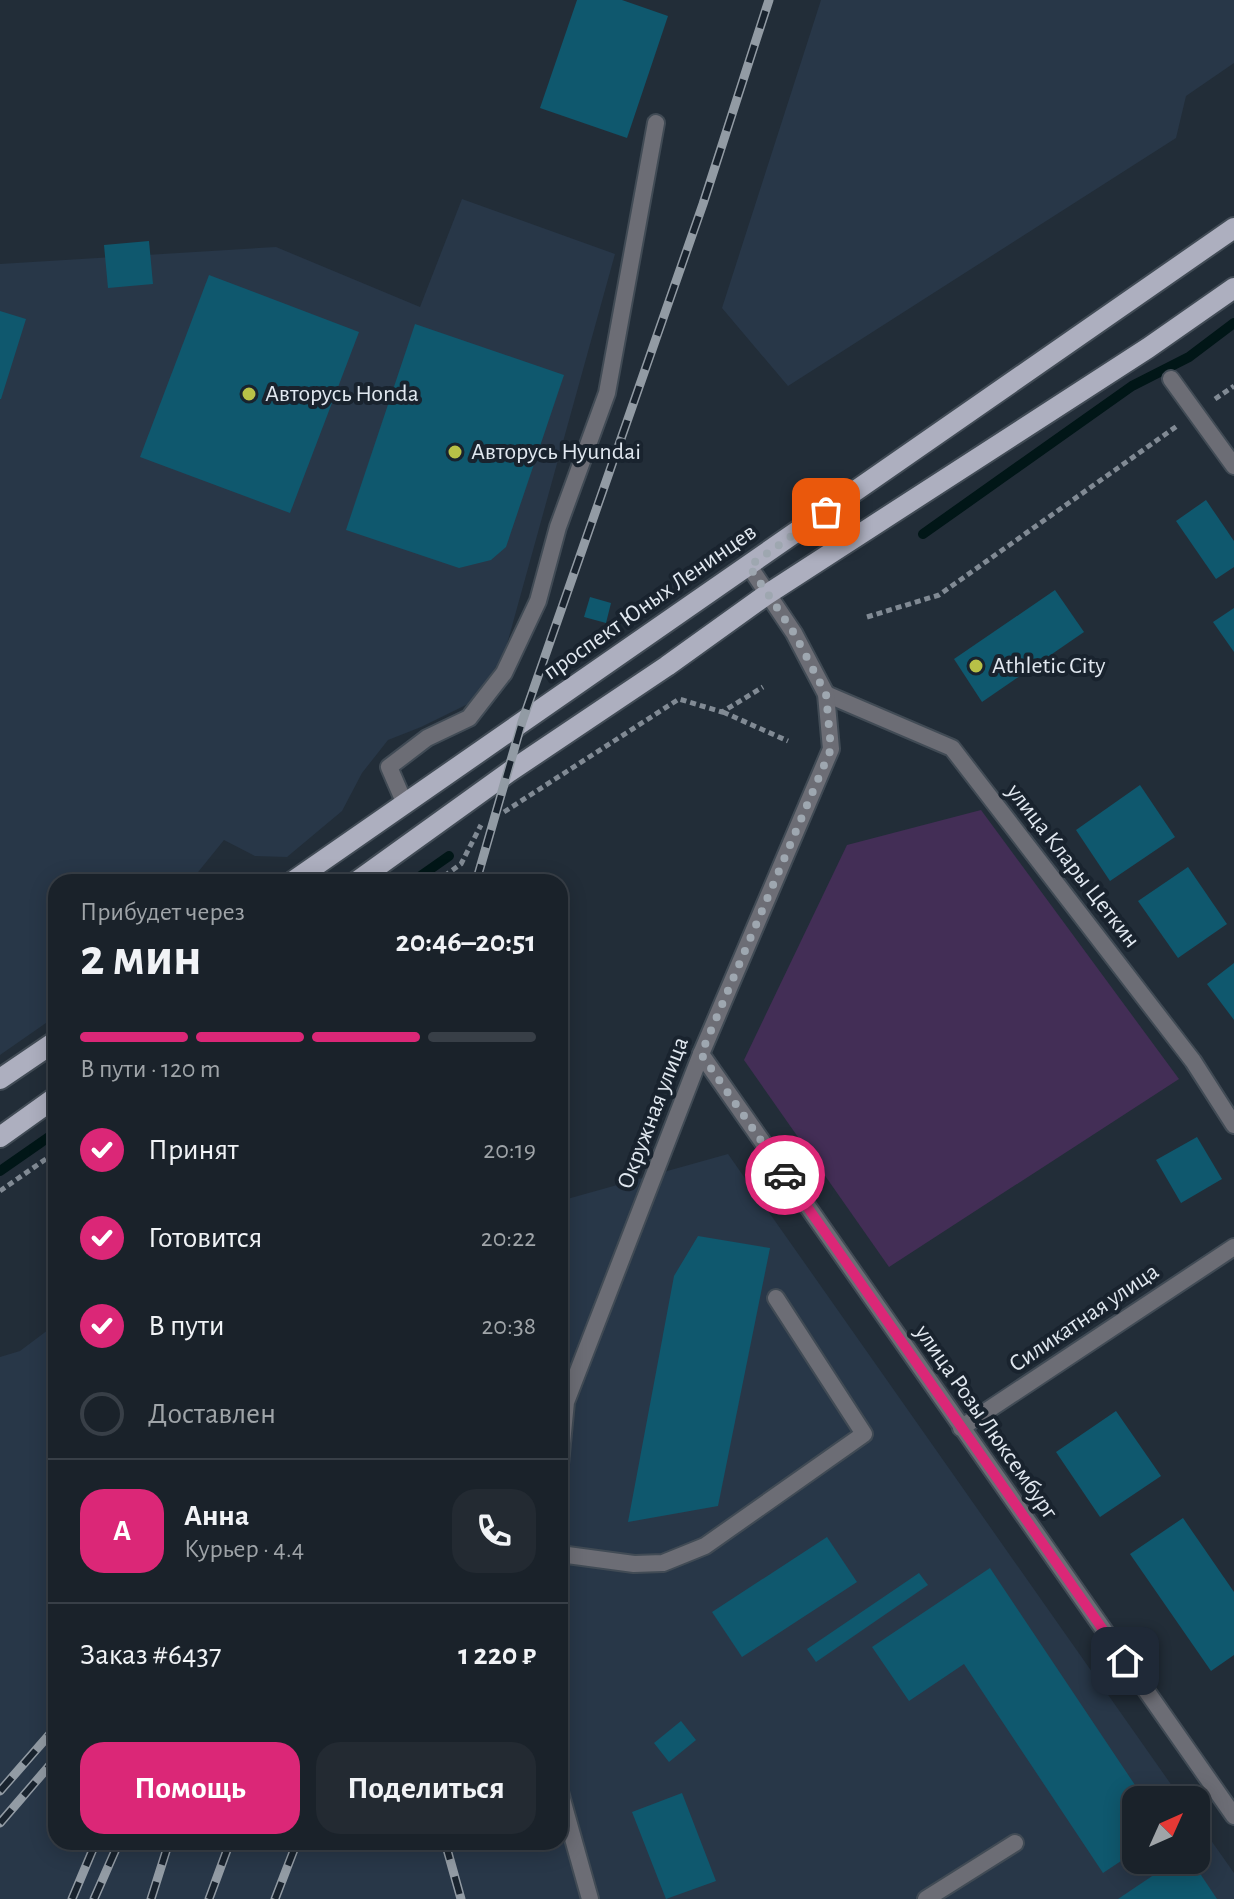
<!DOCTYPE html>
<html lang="ru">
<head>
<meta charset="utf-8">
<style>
  :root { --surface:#1a222a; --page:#232a32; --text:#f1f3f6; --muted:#9fa4a8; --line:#383f47; --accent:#db2777 }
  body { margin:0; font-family:"Alegreya Sans",sans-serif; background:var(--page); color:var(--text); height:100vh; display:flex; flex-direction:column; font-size:30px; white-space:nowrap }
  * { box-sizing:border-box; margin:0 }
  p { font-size:26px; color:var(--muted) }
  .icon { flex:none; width:44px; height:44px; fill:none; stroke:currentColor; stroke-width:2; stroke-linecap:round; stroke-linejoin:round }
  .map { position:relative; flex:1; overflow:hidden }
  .side { position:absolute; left:48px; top:874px; width:520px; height:976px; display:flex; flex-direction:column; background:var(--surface); border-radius:24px; box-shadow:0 4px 20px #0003,0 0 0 2px var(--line) }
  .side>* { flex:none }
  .needle { width:52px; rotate:45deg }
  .fabs { position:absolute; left:1122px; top:1786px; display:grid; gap:16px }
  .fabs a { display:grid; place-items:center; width:88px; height:88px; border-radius:16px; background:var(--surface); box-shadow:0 4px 20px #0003,0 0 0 2px var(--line); font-size:40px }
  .pin { position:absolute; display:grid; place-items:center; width:68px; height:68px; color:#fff; margin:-34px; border-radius:16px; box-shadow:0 4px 12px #0006 }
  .courier { position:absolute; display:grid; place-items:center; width:80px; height:80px; margin:-40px; border:6px solid #db2777; border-radius:50%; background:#fff; color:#222; box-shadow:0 2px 10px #0007 }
  .headline em { font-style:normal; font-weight:600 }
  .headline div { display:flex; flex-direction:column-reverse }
  .headline { display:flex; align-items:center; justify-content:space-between; height:136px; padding:0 32px }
  h1 { font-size:52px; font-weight:600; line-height:60px }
  .bar { display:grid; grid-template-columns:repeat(4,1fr); gap:12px 8px; align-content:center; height:96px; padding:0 32px }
  .bar i { height:10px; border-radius:6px; background:var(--line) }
  .bar .selected { background:var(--accent) }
  .bar p { grid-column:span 4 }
  .line { display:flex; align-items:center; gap:20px; padding:0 32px; border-top:2px solid var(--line) }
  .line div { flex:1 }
  .round { display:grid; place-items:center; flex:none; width:84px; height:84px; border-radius:24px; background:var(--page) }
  ol { padding:0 32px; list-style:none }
  li { display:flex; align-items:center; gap:24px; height:88px }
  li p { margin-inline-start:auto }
  li .icon { padding:8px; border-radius:50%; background:var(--accent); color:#fff; stroke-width:4 }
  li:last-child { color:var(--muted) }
  li i { width:44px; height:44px; border:4px solid var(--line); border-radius:50% }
  .cta { display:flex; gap:16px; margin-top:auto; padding:16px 32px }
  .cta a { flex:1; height:92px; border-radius:24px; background:var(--accent); color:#fff; font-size:32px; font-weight:600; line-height:92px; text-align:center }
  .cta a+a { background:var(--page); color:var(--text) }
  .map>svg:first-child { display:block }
</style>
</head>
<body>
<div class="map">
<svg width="1234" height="1899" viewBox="0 0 1234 1899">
  <rect width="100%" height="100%" fill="#222d38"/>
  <g fill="#283748">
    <polygon points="821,0 1234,0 1234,63 1186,96 1176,138 788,386 722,308"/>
    <polygon points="462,199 615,254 504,655 472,702 421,727 388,740 362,773 342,811 287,857 255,856 224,840 190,882 56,882 56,1016 0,1055 0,264 276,247 420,307"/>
    <polygon points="728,1154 1182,1800 1136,1800 1136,1860 1196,1860 1196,1819 1234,1873 1234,1899 0,1899 0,1357 20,1351 56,1324 56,1842 560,1842 560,1201"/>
  </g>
  <polygon fill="#432e56" points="981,810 1179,1079 889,1267 744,1060 847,845"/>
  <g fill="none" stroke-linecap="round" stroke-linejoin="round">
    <g stroke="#011617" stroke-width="10">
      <polyline points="923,534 1132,386 1189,357 1234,323"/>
      <polyline points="412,882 449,856"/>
      <polyline points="0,1171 56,1132"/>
    </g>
  </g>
  <g fill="#0f586e">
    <polygon points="577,0 622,0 668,16 627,138 540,108"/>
    <polygon points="149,241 153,284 108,288 104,245"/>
    <polygon points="209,275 359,332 290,513 140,457"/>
    <polygon points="0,311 26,319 1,399 0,399"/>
    <polygon points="415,324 564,375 506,547 491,560 459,568 346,530"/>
    <polygon points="1206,500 1234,541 1234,567 1216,579 1176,521"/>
    <polygon points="1055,590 1084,632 982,702 954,659"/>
    <polygon points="590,597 611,603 606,623 584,617"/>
    <polygon points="1234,608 1234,652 1213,622"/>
    <polygon points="1140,785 1175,837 1110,881 1076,830"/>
    <polygon points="1188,867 1227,924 1178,958 1138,901"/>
    <polygon points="1234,963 1234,1020 1207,984"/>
    <polygon points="1197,1137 1222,1179 1181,1203 1156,1160"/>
    <polygon points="698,1236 770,1248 718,1506 628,1522 674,1276"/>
    <polygon points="1116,1411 1161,1476 1100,1517 1056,1452"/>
    <polygon points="1183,1518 1234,1592 1234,1655 1211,1671 1130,1554"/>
    <polygon points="827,1537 857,1582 742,1657 712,1612"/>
    <polygon points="990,1568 1145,1800 1136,1800 1136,1851 1103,1873 964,1664 909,1701 872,1647"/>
    <polygon points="919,1573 928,1585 816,1662 807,1649"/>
    <polygon points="681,1721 696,1740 669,1762 654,1743"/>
    <polygon points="682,1793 716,1881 666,1899 632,1812"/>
    <polygon points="1176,1860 1191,1860 1217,1899 1118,1899"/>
  </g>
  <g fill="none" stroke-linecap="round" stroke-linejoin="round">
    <defs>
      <g id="lane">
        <polyline points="405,804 389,767 427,738 469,718 504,673 538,601 558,527 607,393 656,123"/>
        <polyline points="560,1554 634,1564 663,1563 705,1546 864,1434 776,1298"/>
        <polyline points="926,1899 1015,1843"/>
      </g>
      <g id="street">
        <polyline points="1171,379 1234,466"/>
        <polyline points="826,694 952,748 1193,1061 1234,1125"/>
        <polyline points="701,1054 1234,1816"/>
        <polyline points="961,1428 1234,1247"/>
        <polyline points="560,1464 566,1402 701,1054 831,749 826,694 794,633 749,566"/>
        <polyline points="560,1792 590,1899"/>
      </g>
      <g id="primary">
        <polyline points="292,882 1234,228"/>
        <polyline points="356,882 509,772 667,666 766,595 1148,348 1234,288"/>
        <polyline points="0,1079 56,1041"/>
        <polyline points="0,1137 56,1097"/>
      </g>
    </defs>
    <use href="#lane" stroke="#414b55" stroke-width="20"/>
    <use href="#street" stroke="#414b55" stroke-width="20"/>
    <use href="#primary" stroke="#414b55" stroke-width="24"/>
    <g stroke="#818a94" stroke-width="5" stroke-dasharray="6 4" stroke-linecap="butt">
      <polyline points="1215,399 1234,386"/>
      <polyline points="867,617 939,595 1177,426"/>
      <polyline points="723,712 788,741"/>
      <polyline points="504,812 679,699 722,712 763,687"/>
      <polyline points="436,882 461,864 481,825"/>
      <polyline points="0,1191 56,1152"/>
    </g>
    <use href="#lane" stroke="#6c6d75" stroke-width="16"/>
    <use href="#street" stroke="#6c6d75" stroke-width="16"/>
    <use href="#primary" stroke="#adafbf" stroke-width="20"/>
    <defs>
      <g id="rail">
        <polyline points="476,882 522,722 703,204 769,0"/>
        <polyline points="0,1791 56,1727"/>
        <polyline points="0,1823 56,1758"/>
        <polyline points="445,1842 461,1899"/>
        <polyline points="72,1899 96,1842"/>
        <polyline points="94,1899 119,1842"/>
        <polyline points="151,1899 169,1842"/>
        <polyline points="209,1899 230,1842"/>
        <polyline points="275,1899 297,1842"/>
      </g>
    </defs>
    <use href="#rail" stroke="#929ba4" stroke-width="9"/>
    <use href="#rail" stroke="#19232e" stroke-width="6" stroke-dasharray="18" stroke-linecap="butt"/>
  </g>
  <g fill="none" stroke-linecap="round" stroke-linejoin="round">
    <polyline stroke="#9ea7b0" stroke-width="8" stroke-dasharray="0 14.4" points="785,1175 701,1054 831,749 826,694 794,633 749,566 826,512"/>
    <polyline stroke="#db2777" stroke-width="10" points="785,1175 1125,1661"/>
  </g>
  <g fill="#b8c147" stroke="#19232e" stroke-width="3">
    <circle cx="249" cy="394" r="8"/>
    <circle cx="455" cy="452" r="8"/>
    <circle cx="976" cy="666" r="8"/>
  </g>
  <g text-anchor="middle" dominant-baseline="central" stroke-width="8" stroke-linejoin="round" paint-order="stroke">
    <g font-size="24" fill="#e1e8f0" stroke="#19232e" text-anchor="start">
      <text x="265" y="394">Авторусь Honda</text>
      <text x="471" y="452">Авторусь Hyundai</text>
      <text x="992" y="666">Athletic City</text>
    </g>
    <g font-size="24" fill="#e1e8f0" stroke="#19232e">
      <text transform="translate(650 602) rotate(-35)">проспект Юных Ленинцев</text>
      <text transform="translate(1073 866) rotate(52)">улица Клары Цеткин</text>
      <text transform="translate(653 1113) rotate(-69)">Окружная улица</text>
      <text transform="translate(1084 1318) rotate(-34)">Силикатная улица</text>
      <text transform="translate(986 1422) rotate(55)">улица Розы Люксембург</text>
    </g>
  </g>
</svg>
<div class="fabs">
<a><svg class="needle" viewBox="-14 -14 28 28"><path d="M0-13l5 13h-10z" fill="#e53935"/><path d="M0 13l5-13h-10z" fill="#9fa4a8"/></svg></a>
</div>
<div class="pin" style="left:826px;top:512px;background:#ea580c"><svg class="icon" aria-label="bag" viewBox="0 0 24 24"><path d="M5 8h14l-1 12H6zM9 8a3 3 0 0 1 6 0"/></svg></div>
<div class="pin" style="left:1125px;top:1661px;background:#1f2937"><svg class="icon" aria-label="home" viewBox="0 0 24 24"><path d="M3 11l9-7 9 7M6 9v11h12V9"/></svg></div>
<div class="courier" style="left:785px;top:1175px"><svg class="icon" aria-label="car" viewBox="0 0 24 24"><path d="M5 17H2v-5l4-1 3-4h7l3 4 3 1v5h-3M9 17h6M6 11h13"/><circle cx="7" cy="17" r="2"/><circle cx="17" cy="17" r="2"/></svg></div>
<section class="side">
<div class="headline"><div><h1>2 мин</h1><p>Прибудет через</p></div><em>20:46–20:51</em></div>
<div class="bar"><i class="selected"></i><i class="selected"></i><i class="selected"></i><i></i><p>В пути · 120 m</p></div>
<ol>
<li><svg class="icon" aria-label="check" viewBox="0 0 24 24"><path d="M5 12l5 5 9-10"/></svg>Принят<p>20:19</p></li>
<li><svg class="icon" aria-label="check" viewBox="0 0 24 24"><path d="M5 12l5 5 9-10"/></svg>Готовится<p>20:22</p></li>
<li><svg class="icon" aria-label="check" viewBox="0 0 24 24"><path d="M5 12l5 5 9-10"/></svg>В пути<p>20:38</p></li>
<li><i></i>Доставлен</li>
</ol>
<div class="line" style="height:144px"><b class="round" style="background:var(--accent);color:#fff">А</b><div><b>Анна</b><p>Курьер · 4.4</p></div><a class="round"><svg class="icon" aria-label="phone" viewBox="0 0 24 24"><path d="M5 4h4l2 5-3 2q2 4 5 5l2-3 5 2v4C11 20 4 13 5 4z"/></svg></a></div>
<div class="line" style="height:104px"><div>Заказ #6437</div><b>1 220 ₽</b></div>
<div class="cta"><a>Помощь</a><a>Поделиться</a></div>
</section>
</div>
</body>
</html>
